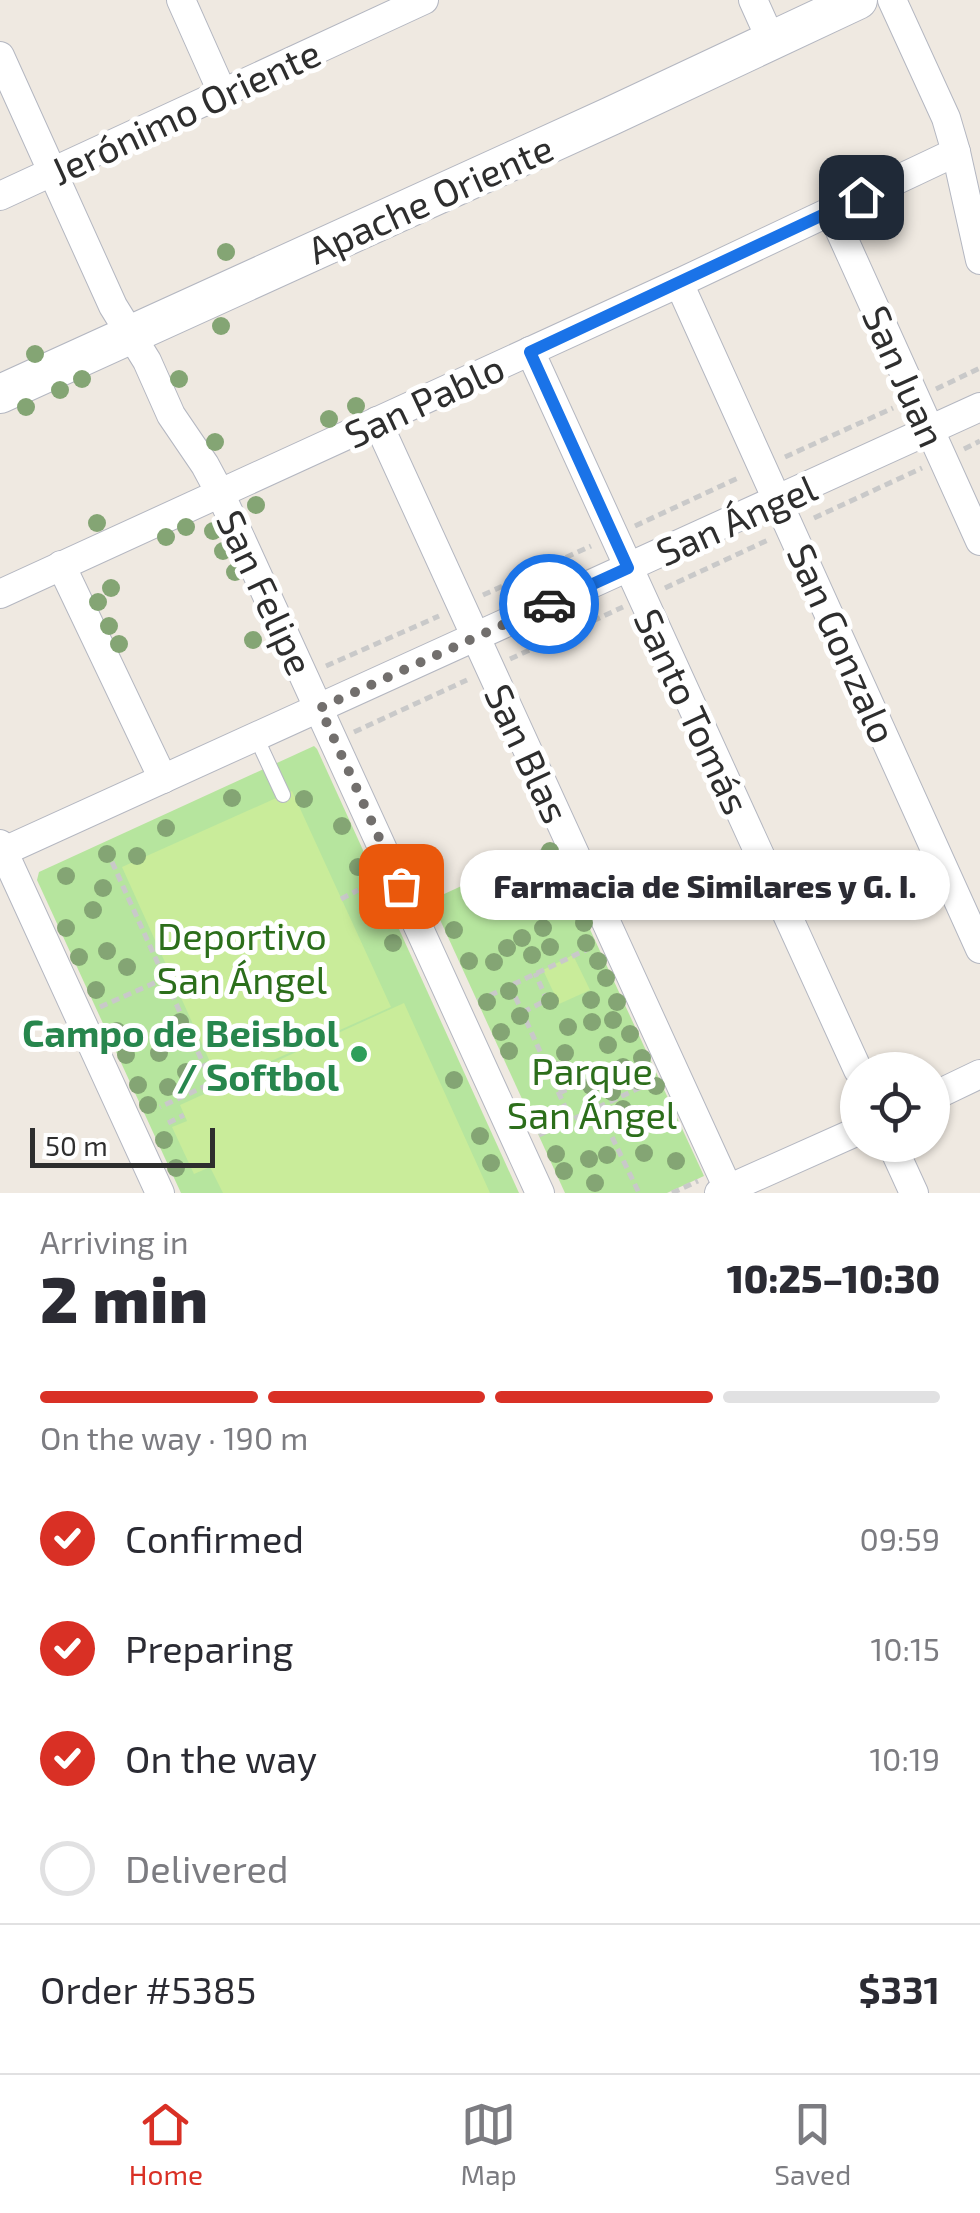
<!DOCTYPE html>
<html lang="en">
<head>
<meta charset="utf-8">
<style>
  :root { --surface:#fff; --page:#f7f7f7; --text:#2b2b33; --muted:#7c7c81; --line:#e1e1e2; --accent:#d93025 }
  body { margin:0; font-family:"Exo 2",sans-serif; background:var(--page); color:var(--text); height:100vh; display:flex; flex-direction:column; font-size:38px; white-space:nowrap }
  * { box-sizing:border-box; margin:0 }
  p { font-size:32px; color:var(--muted) }
  .icon { flex:none; width:55px; height:55px; fill:none; stroke:currentColor; stroke-width:2; stroke-linecap:round; stroke-linejoin:round }
  .map { position:relative; height:1193px; overflow:hidden }
  .sheet { display:flex; flex-direction:column; background:var(--surface); flex:1 }
  .sheet>* { flex:none }
  .controls { position:absolute; left:840px; top:1052px; display:grid; gap:20px }
  .controls a { display:grid; place-items:center; width:110px; height:110px; border-radius:50%; background:var(--surface); box-shadow:0 2px 8px #0004; font-size:50px }
  .scale { position:absolute; left:30px; bottom:25px; width:185px; box-sizing:border-box; padding-left:10px; border:5px solid #2e2e2e; border-top:0; font-size:28px; line-height:35px; white-space:nowrap; color:#2e2e2e; -webkit-text-stroke:8px #fff; paint-order:stroke }
  .pin { position:absolute; display:grid; place-items:center; width:85px; height:85px; color:#fff; margin:-42px; border-radius:20px; box-shadow:0 5px 15px #0006 }
  .courier { position:absolute; display:grid; place-items:center; width:100px; height:100px; margin:-50px; border:8px solid #1a73e8; border-radius:50%; background:#fff; color:#222; box-shadow:0 2px 12px #0007 }
  .bubble { position:absolute; height:70px; border-radius:35px; background:var(--surface); box-shadow:0 2px 8px #0004; font-size:32px; font-weight:800; line-height:70px; text-align:center }
  .headline em { font-style:normal; font-weight:800 }
  .headline div { display:flex; flex-direction:column-reverse }
  .headline { display:flex; align-items:center; justify-content:space-between; height:170px; padding:0 40px }
  h1 { font-size:65px; font-weight:800; line-height:75px }
  .bar { display:grid; grid-template-columns:repeat(4,1fr); gap:15px 10px; align-content:center; height:120px; padding:0 40px }
  .bar i { height:12px; border-radius:8px; background:var(--line) }
  .bar .active { background:var(--accent) }
  .bar p { grid-column:span 4 }
  .line { display:flex; align-items:center; gap:25px; padding:0 40px; border-top:2px solid var(--line) }
  .line div { flex:1 }
  ol { padding:0 40px; list-style:none }
  li { display:flex; align-items:center; gap:30px; height:110px }
  li p { margin-inline-start:auto }
  li .icon { padding:10px; border-radius:50%; background:var(--accent); color:#fff; stroke-width:4 }
  li:last-child { color:var(--muted) }
  li i { width:55px; height:55px; border:5px solid var(--line); border-radius:50% }
  .menu { display:flex; justify-content:space-around; align-items:center; height:140px; border-top:2px solid var(--line); background:var(--surface); font-size:28px; color:var(--muted) }
  .menu a { display:grid; justify-items:center; gap:5px }
  .menu .active { color:var(--accent) }
  .map>svg:first-child { display:block }
</style>
</head>
<body>
<div class="map">
<svg width="980" height="1193" viewBox="0 0 980 1193">
  <rect width="100%" height="100%" fill="#efe9e1"/>
  <g fill="#b6e59e">
    <polygon points="314,746 317,749 519,1193 181,1193 37,880 39,872"/>
    <polygon points="551,845 704,1176 667,1193 565,1193 431,900"/>
  </g>
  <g fill="#c9ec9a">
    <polygon points="292,791 391,1007 220,1084 122,867"/>
    <polygon points="573,955 590,990 559,1004 543,970"/>
    <polygon points="404,1003 490,1193 223,1193 210,1167 194,1174 172,1127 187,1121 180,1105"/>
  </g>
  <g fill="none" stroke-linecap="round" stroke-linejoin="round">
    <defs>
      <polyline id="lane" points="256,737 283,795"/>
      <g id="street">
        <polyline points="181,0 222,92"/>
        <polyline points="753,0 771,40"/>
        <polyline points="892,0 946,118 956,152 980,260"/>
        <polyline points="0,56 113,306 147,361 171,415 205,465 220,493 540,1193"/>
        <polyline points="0,196 424,0"/>
        <polyline points="831,211 980,541"/>
        <polyline points="679,283 980,949"/>
        <polyline points="530,351 858,1070"/>
        <polyline points="377,421 730,1193"/>
        <polyline points="61,565 163,779"/>
        <polyline points="0,594 679,283 956,152"/>
        <polyline points="0,844 160,1193"/>
        <polyline points="0,853 980,407"/>
        <polyline points="932,1097 980,1074"/>
        <polyline points="892,1145 914,1193"/>
        <polyline points="719,1193 858,1131"/>
      </g>
      <polyline id="secondary" points="0,394 611,116 858,0"/>
    </defs>
    <use href="#lane" stroke="#b4b7c1" stroke-width="16"/>
    <use href="#street" stroke="#b4b7c1" stroke-width="30"/>
    <use href="#secondary" stroke="#b4b7c1" stroke-width="40"/>
    <g stroke="#c9c9c9" stroke-width="5" stroke-dasharray="8 5" stroke-linecap="butt">
      <polyline points="936,389 980,368"/>
      <polyline points="964,449 980,441"/>
      <polyline points="785,457 893,408"/>
      <polyline points="814,518 922,468"/>
      <polyline points="635,526 738,478"/>
      <polyline points="665,588 768,540"/>
      <polyline points="483,595 591,546"/>
      <polyline points="510,659 623,607"/>
      <polyline points="326,666 439,616"/>
      <polyline points="354,732 467,680"/>
      <polyline points="547,849 498,872 508,893 555,871"/>
      <polyline points="525,859 534,879"/>
      <polyline points="112,862 212,1083 160,1107"/>
      <polyline points="341,899 358,890"/>
      <polyline points="510,985 571,1120"/>
      <polyline points="478,1001 590,948"/>
      <polyline points="100,1007 170,976"/>
      <polyline points="523,1012 547,1000 535,973"/>
      <polyline points="559,1093 585,1081 639,1193"/>
      <polyline points="168,1123 184,1115"/>
      <polyline points="539,1135 652,1082"/>
      <polyline points="672,1193 698,1181"/>
    </g>
    <use href="#lane" stroke="#fff" stroke-width="14"/>
    <use href="#street" stroke="#fff" stroke-width="28"/>
    <use href="#secondary" stroke="#fff" stroke-width="38"/>
  </g>
  <g fill="#84a574">
    <circle cx="226" cy="252" r="9"/>
    <circle cx="221" cy="326" r="9"/>
    <circle cx="35" cy="354" r="9"/>
    <circle cx="82" cy="379" r="9"/>
    <circle cx="179" cy="379" r="9"/>
    <circle cx="60" cy="390" r="9"/>
    <circle cx="356" cy="406" r="9"/>
    <circle cx="26" cy="407" r="9"/>
    <circle cx="329" cy="419" r="9"/>
    <circle cx="215" cy="442" r="9"/>
    <circle cx="256" cy="505" r="9"/>
    <circle cx="97" cy="523" r="9"/>
    <circle cx="186" cy="527" r="9"/>
    <circle cx="213" cy="531" r="9"/>
    <circle cx="166" cy="537" r="9"/>
    <circle cx="223" cy="551" r="9"/>
    <circle cx="235" cy="572" r="9"/>
    <circle cx="111" cy="588" r="9"/>
    <circle cx="98" cy="602" r="9"/>
    <circle cx="109" cy="626" r="9"/>
    <circle cx="253" cy="640" r="9"/>
    <circle cx="119" cy="644" r="9"/>
    <circle cx="232" cy="798" r="9"/>
    <circle cx="304" cy="799" r="9"/>
    <circle cx="342" cy="826" r="9"/>
    <circle cx="166" cy="828" r="9"/>
    <circle cx="550" cy="851" r="9"/>
    <circle cx="107" cy="854" r="9"/>
    <circle cx="137" cy="856" r="9"/>
    <circle cx="358" cy="867" r="9"/>
    <circle cx="66" cy="876" r="9"/>
    <circle cx="535" cy="876" r="9"/>
    <circle cx="564" cy="884" r="9"/>
    <circle cx="103" cy="888" r="9"/>
    <circle cx="537" cy="896" r="9"/>
    <circle cx="374" cy="899" r="9"/>
    <circle cx="519" cy="905" r="9"/>
    <circle cx="93" cy="910" r="9"/>
    <circle cx="584" cy="923" r="9"/>
    <circle cx="66" cy="928" r="9"/>
    <circle cx="543" cy="928" r="9"/>
    <circle cx="454" cy="930" r="9"/>
    <circle cx="522" cy="938" r="9"/>
    <circle cx="393" cy="943" r="9"/>
    <circle cx="586" cy="943" r="9"/>
    <circle cx="550" cy="947" r="9"/>
    <circle cx="507" cy="948" r="9"/>
    <circle cx="107" cy="951" r="9"/>
    <circle cx="532" cy="955" r="9"/>
    <circle cx="79" cy="957" r="9"/>
    <circle cx="469" cy="961" r="9"/>
    <circle cx="598" cy="961" r="9"/>
    <circle cx="494" cy="962" r="9"/>
    <circle cx="127" cy="967" r="9"/>
    <circle cx="606" cy="978" r="9"/>
    <circle cx="96" cy="990" r="9"/>
    <circle cx="509" cy="991" r="9"/>
    <circle cx="591" cy="1000" r="9"/>
    <circle cx="550" cy="1001" r="9"/>
    <circle cx="487" cy="1002" r="9"/>
    <circle cx="617" cy="1002" r="9"/>
    <circle cx="520" cy="1016" r="9"/>
    <circle cx="613" cy="1020" r="9"/>
    <circle cx="180" cy="1022" r="9"/>
    <circle cx="592" cy="1022" r="9"/>
    <circle cx="568" cy="1027" r="9"/>
    <circle cx="117" cy="1031" r="9"/>
    <circle cx="501" cy="1032" r="9"/>
    <circle cx="630" cy="1034" r="9"/>
    <circle cx="608" cy="1045" r="9"/>
    <circle cx="509" cy="1051" r="9"/>
    <circle cx="159" cy="1053" r="9"/>
    <circle cx="565" cy="1053" r="9"/>
    <circle cx="126" cy="1055" r="9"/>
    <circle cx="642" cy="1058" r="9"/>
    <circle cx="623" cy="1067" r="9"/>
    <circle cx="557" cy="1070" r="9"/>
    <circle cx="186" cy="1072" r="9"/>
    <circle cx="454" cy="1080" r="9"/>
    <circle cx="639" cy="1081" r="9"/>
    <circle cx="138" cy="1085" r="9"/>
    <circle cx="591" cy="1086" r="9"/>
    <circle cx="656" cy="1086" r="9"/>
    <circle cx="168" cy="1087" r="9"/>
    <circle cx="612" cy="1092" r="9"/>
    <circle cx="148" cy="1105" r="9"/>
    <circle cx="623" cy="1109" r="9"/>
    <circle cx="559" cy="1115" r="9"/>
    <circle cx="668" cy="1116" r="9"/>
    <circle cx="543" cy="1123" r="9"/>
    <circle cx="480" cy="1136" r="9"/>
    <circle cx="164" cy="1140" r="9"/>
    <circle cx="644" cy="1153" r="9"/>
    <circle cx="556" cy="1154" r="9"/>
    <circle cx="607" cy="1155" r="9"/>
    <circle cx="589" cy="1159" r="9"/>
    <circle cx="676" cy="1161" r="9"/>
    <circle cx="491" cy="1163" r="9"/>
    <circle cx="176" cy="1168" r="9"/>
    <circle cx="564" cy="1171" r="9"/>
    <circle cx="595" cy="1183" r="9"/>
  </g>
  <g fill="none" stroke-linecap="round" stroke-linejoin="round">
    <polyline stroke="#726f6d" stroke-width="10" stroke-dasharray="0 18" points="401,886 320,708 549,604"/>
    <polyline stroke="#1a73e8" stroke-width="12" points="549,604 628,568 530,352 861,197"/>
  </g>
  <circle fill="#2e9e5b" stroke="#fff" stroke-width="4" cx="359" cy="1054" r="10"/>
  <g text-anchor="middle" dominant-baseline="central" stroke-width="10" stroke-linejoin="round" paint-order="stroke">
    <g font-size="38" fill="#2e2e2e" stroke="#fff">
      <text transform="translate(185 111) rotate(-25)">Jerónimo Oriente</text>
      <text transform="translate(430 198) rotate(-24)">Apache Oriente</text>
      <text transform="translate(905 376) rotate(66)">San Juan</text>
      <text transform="translate(424 400) rotate(-25)">San Pablo</text>
      <text transform="translate(736 519) rotate(-24)">San Ángel</text>
      <text transform="translate(266 592) rotate(65)">San Felipe</text>
      <text transform="translate(843 643) rotate(66)">San Gonzalo</text>
      <text transform="translate(693 711) rotate(65)">Santo Tomás</text>
      <text transform="translate(528 753) rotate(65)">San Blas</text>
    </g>
    <g font-size="38" fill="#2c6e1b" stroke="#fff">
      <text x="242" y="935">Deportivo<tspan x="242" dy="44">San Ángel</tspan></text>
      <text x="592" y="1070">Parque<tspan x="592" dy="44">San Ángel</tspan></text>
    </g>
    <g font-size="38" font-weight="bold" fill="#27864d" stroke="#fff" text-anchor="end">
      <text x="339" y="1032">Campo de Beisbol<tspan x="339" dy="44">/ Softbol</tspan></text>
    </g>
  </g>
</svg>
<div class="controls">
<a><svg class="icon" aria-label="locate" viewBox="0 0 24 24"><circle cx="12" cy="12" r="6"/><path d="M12 2v4M12 18v4M2 12h4M18 12h4"/></svg></a>
</div>
<div class="scale">50 m</div>
<div class="pin" style="left:401px;top:886px;background:#ea580c"><svg class="icon" aria-label="bag" viewBox="0 0 24 24"><path d="M5 8h14l-1 12H6zM9 8a3 3 0 0 1 6 0"/></svg></div>
<div class="pin" style="left:861px;top:197px;background:#1f2937"><svg class="icon" aria-label="home" viewBox="0 0 24 24"><path d="M3 11l9-7 9 7M6 9v11h12V9"/></svg></div>
<div class="courier" style="left:549px;top:604px"><svg class="icon" aria-label="car" viewBox="0 0 24 24"><path d="M5 17H2v-5l4-1 3-4h7l3 4 3 1v5h-3M9 17h6M6 11h13"/><circle cx="7" cy="17" r="2"/><circle cx="17" cy="17" r="2"/></svg></div>
<div class="bubble" style="left:460px;top:850px;width:490px">Farmacia de Similares y G. I.</div>
</div>
<section class="sheet">
<div class="headline"><div><h1>2 min</h1><p>Arriving in</p></div><em>10:25–10:30</em></div>
<div class="bar"><i class="active"></i><i class="active"></i><i class="active"></i><i></i><p>On the way · 190 m</p></div>
<ol>
<li><svg class="icon" aria-label="check" viewBox="0 0 24 24"><path d="M5 12l5 5 9-10"/></svg>Confirmed<p>09:59</p></li>
<li><svg class="icon" aria-label="check" viewBox="0 0 24 24"><path d="M5 12l5 5 9-10"/></svg>Preparing<p>10:15</p></li>
<li><svg class="icon" aria-label="check" viewBox="0 0 24 24"><path d="M5 12l5 5 9-10"/></svg>On the way<p>10:19</p></li>
<li><i></i>Delivered</li>
</ol>
<div class="line" style="height:130px"><div>Order #5385</div><b>$331</b></div>
</section>
<nav class="menu">
<a class="active"><svg class="icon" aria-label="home" viewBox="0 0 24 24"><path d="M3 11l9-7 9 7M6 9v11h12V9"/></svg>Home</a>
<a><svg class="icon" aria-label="map" viewBox="0 0 24 24"><path d="M3 6l6-2 6 2 6-2v14l-6 2-6-2-6 2zM9 4v14M15 6v14"/></svg>Map</a>
<a><svg class="icon" aria-label="saved" viewBox="0 0 24 24"><path d="M7 4h10v16l-5-4-5 4z"/></svg>Saved</a>
</nav>
</body>
</html>
